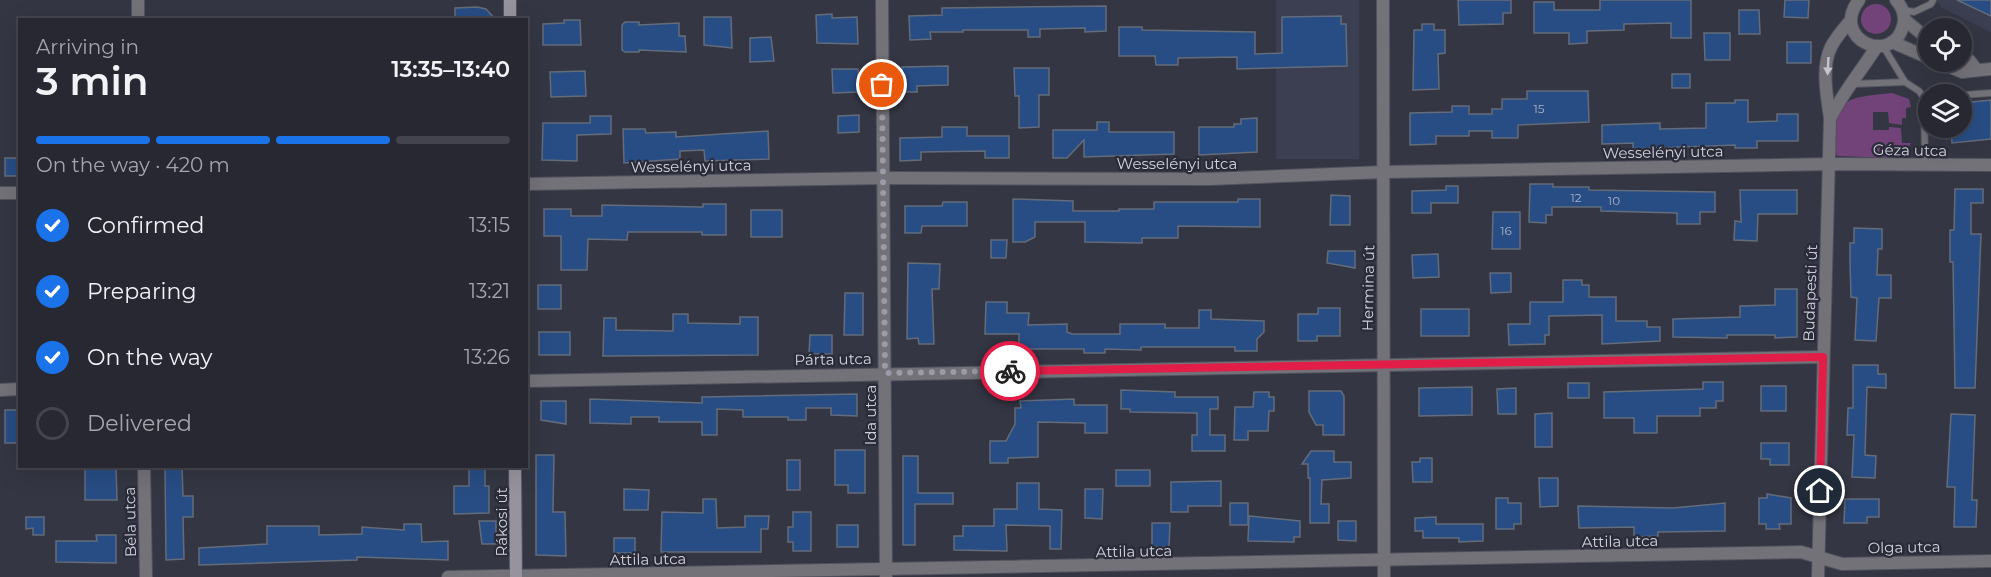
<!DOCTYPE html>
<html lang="en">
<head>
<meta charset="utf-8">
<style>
  :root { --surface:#272832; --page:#2f303a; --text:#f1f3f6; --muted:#a4a6ac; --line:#43444d; --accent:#1a73e8 }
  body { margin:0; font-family:Montserrat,sans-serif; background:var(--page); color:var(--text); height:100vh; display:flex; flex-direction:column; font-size:22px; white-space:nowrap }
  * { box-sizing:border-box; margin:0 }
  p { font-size:20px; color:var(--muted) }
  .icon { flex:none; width:33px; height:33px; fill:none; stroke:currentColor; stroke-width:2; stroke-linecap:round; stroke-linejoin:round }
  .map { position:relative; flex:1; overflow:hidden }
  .side { position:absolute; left:18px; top:18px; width:510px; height:450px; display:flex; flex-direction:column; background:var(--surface); border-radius:0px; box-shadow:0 6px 24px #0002,0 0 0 2px var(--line) }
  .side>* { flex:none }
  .tools { position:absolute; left:1918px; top:18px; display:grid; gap:12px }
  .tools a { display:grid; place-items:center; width:54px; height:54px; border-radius:50%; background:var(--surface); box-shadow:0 6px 24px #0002,0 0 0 2px var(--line); font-size:30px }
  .pin { position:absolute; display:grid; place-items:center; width:51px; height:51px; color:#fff; margin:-26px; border:3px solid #fff; border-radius:50%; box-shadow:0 2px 6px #0007 }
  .courier { position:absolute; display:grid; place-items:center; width:60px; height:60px; margin:-30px; border:4px solid #e11d48; border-radius:50%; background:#fff; color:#222; box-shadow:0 2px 8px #0007 }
  .summary em { font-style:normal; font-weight:600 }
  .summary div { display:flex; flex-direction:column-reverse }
  .summary { display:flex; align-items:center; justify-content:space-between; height:102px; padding:0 18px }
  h1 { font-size:39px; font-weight:600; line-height:45px }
  .bar { display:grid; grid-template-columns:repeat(4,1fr); gap:9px 6px; align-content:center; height:72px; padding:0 18px }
  .bar i { height:8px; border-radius:4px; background:var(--line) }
  .bar .active { background:var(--accent) }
  .bar p { grid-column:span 4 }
  ol { padding:0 18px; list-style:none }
  li { display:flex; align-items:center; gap:18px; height:66px }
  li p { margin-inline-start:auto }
  li .icon { padding:6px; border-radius:50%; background:var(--accent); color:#fff; stroke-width:4 }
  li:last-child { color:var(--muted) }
  li i { width:33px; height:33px; border:3px solid var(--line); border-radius:50% }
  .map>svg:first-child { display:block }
</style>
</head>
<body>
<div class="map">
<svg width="1991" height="577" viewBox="0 0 1991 577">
  <rect width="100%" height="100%" fill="#343643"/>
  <g fill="#3c3e52">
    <rect x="1276" y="0" width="83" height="159"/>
    <polygon points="1936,0 1991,0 1991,32 1941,7"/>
  </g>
  <g fill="#714379">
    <circle cx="1876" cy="19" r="15"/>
    <path d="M1892 93 1909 99 1911 107 1906 108V118H1902V125L1889 123 1888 112H1873V130H1889V127L1901 128 1902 143H1911L1905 154 1889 158 1838 156 1833 151C1837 98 1841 98 1892 93Z"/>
  </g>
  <g fill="#284d84" stroke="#636c7a" stroke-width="1.5">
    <polygon points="1458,0 1511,0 1511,13 1503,13 1503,24 1459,25"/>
    <polygon points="1600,0 1691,0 1691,38 1671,38 1671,23 1624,24 1624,30 1587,31 1587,43 1569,44 1569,33 1534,33 1534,2 1554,2 1554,10 1600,10"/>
    <polygon points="1785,0 1809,0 1808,18 1784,17"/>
    <polygon points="1957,0 1991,0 1991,16"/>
    <polygon points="1106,6 1106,31 1085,32 1085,28 1040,29 1040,37 1028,37 1028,30 963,30 963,32 930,32 931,39 910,40 909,16 942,15 942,8"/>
    <polygon points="477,7 486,9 496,20 455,20 455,8"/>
    <polygon points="1739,10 1759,10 1760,34 1739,34"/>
    <polygon points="832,14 832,18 857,17 858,44 817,43 816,15"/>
    <polygon points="1341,16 1341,24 1346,24 1347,66 1237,69 1237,57 1178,58 1178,65 1156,65 1155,56 1119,56 1119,27 1142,27 1142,30 1255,32 1255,54 1282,53 1282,17"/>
    <polygon points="704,17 731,17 732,48 704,45"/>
    <polygon points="564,20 580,20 581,45 543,45 543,24 564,23"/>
    <polygon points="625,22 639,22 639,25 679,23 679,36 685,36 686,52 639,50 639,52 625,52 622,50 622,25"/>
    <polygon points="1422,24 1434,24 1434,30 1445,30 1445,53 1438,54 1439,89 1413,90 1414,30 1422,30"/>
    <polygon points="1704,33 1730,33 1730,60 1705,60"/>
    <polygon points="771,37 774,61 750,62 750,38"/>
    <rect x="1787" y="42" width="24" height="21"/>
    <polygon points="948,66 948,85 917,86 917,92 903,92 902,67"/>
    <polygon points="1014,68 1049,68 1049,95 1039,95 1039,127 1019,128 1019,96 1015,96"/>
    <polygon points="832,69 858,69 859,92 833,93"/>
    <polygon points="585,71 586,96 551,97 550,72"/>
    <rect x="1672" y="74" width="18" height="14"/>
    <polygon points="1527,91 1588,91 1589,122 1518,125 1518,138 1492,138 1492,131 1469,131 1469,136 1436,136 1436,144 1410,145 1410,113 1452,112 1452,106 1469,106 1469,114 1492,114 1492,109 1502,109 1502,99 1527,99"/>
    <polygon points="1735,100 1748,100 1748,122 1777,121 1777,114 1798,114 1798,141 1757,141 1757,148 1735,148 1735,145 1633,149 1633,143 1602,144 1602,125 1660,123 1660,129 1706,128 1706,103 1735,103"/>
    <polygon points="1991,100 1991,139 1952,143 1951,128 1962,128 1962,103"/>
    <polygon points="859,115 859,132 838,133 838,116"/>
    <polygon points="590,116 611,116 611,134 577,135 577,161 542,160 543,123 590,123"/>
    <polygon points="1257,118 1257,152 1199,155 1199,127 1234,127 1234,124 1241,124 1241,119"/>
    <polygon points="1097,122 1109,122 1109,132 1174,132 1174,154 1084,157 1084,140 1067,158 1053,158 1053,130 1097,130"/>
    <polygon points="942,127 967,127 967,136 1009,136 1009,158 985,158 985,151 921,152 921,160 900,161 900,138 942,137"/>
    <polygon points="623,129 645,129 646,133 676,132 676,137 768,131 769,159 705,161 704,150 680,151 680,159 624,163"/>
    <rect x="5" y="158" width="15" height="18"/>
    <polygon points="1530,184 1553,184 1553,187 1589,187 1589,190 1715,192 1715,212 1700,212 1700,224 1677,224 1677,213 1601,211 1601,207 1552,207 1552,215 1546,215 1546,223 1529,222"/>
    <polygon points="1446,186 1458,186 1458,203 1431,203 1431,213 1412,213 1412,191 1446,190"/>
    <polygon points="1955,189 1983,189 1983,203 1971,203 1971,234 1981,234 1975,388 1955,388 1953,262 1950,262 1950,230 1954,230"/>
    <polygon points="1740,190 1797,190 1797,214 1758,214 1757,241 1734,240 1735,221 1741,222"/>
    <polygon points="1331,195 1350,196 1350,225 1330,225"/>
    <polygon points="1013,199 1073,201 1073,211 1119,211 1119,209 1154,209 1154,202 1238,202 1238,199 1260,199 1260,227 1178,226 1178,238 1142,238 1142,243 1085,242 1085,222 1035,222 1035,237 1025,242 1013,242"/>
    <polygon points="943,202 967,202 967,226 922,226 921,233 905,233 905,206 942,206"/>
    <polygon points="703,204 726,204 726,235 702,235 702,232 628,232 627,240 588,239 587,270 561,270 561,236 544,236 544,209 571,209 571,216 602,216 602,205 703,207"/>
    <rect x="751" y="210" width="31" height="27"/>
    <polygon points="1493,212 1520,212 1520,249 1492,249"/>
    <polygon points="1854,228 1882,229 1882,249 1878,249 1877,275 1891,275 1891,298 1879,298 1876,341 1855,340 1857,298 1851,297 1850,263 1850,243 1854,243"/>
    <polygon points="991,240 1007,240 1006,258 991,258"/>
    <polygon points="1328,251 1355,251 1355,268 1327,263"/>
    <polygon points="1438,254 1439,277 1413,278 1412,255"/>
    <polygon points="908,263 940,264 939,289 932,289 934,344 919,344 918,338 907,339"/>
    <polygon points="1490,273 1511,273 1511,292 1491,293"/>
    <polygon points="1563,280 1582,280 1582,285 1589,285 1589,297 1616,297 1616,321 1647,321 1647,327 1660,327 1660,341 1602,344 1602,315 1549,316 1549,335 1545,335 1545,344 1509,345 1508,324 1530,324 1530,302 1563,302"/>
    <rect x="538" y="285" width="23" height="24"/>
    <polygon points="1775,289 1797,289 1797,337 1775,338 1775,335 1727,335 1727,338 1673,337 1673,319 1740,317 1740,306 1775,305"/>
    <polygon points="845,293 863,293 863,335 844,335"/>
    <polygon points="986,302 1007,302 1007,313 1029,313 1028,325 1067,324 1067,332 1072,334 1120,334 1120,324 1165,324 1165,328 1199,328 1199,310 1211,310 1211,319 1264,321 1264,332 1257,339 1257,351 1235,351 1235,347 1141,347 1141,350 1105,349 1105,353 1084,353 1084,349 1019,349 1019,334 985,334"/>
    <polygon points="1318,308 1340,308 1340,336 1317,336 1317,341 1298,341 1298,314 1318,314"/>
    <rect x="1421" y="309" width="48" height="27"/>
    <polygon points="673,314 688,314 688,323 740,324 740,317 758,317 758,355 603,356 604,318 616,318 616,330 673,331"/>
    <rect x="539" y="332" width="31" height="23"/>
    <polygon points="810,335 832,335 832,354 809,354"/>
    <polygon points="1853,365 1878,365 1878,374 1886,374 1886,388 1867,387 1865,455 1876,456 1875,478 1852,477 1854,435 1847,435 1848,408 1853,408"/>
    <polygon points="1703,382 1723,382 1723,401 1716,401 1716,408 1700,408 1700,416 1657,416 1657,433 1634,433 1634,418 1604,418 1604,392 1703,389"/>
    <rect x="1568" y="383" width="21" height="15"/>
    <rect x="1761" y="386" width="25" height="25"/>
    <polygon points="1472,387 1472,415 1419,416 1419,388"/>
    <polygon points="1516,388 1516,414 1498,414 1497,389"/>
    <polygon points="1121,390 1175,392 1175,397 1218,397 1218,409 1210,409 1210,435 1225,435 1225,451 1192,451 1192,435 1197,435 1197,413 1130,412 1130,409 1121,409"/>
    <polygon points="1309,391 1341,391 1344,396 1344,435 1323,435 1323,425 1316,425 1309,412"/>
    <polygon points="1254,392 1269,392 1269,397 1274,397 1274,411 1269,411 1268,431 1248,431 1248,440 1234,440 1235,407 1253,407"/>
    <polygon points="857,394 857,416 831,415 831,408 806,408 806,420 788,420 788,417 743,417 743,410 717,409 717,435 702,435 702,422 659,422 659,417 631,417 631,424 590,423 590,399 702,403 702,397"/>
    <polygon points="1074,399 1074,405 1107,405 1107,433 1085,433 1085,423 1038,422 1038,457 1008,458 1008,463 990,463 990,441 1006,441 1015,424 1015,408 1021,408 1020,401"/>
    <polygon points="541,401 566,401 566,424 541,420"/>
    <rect x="5" y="410" width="15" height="33"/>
    <polygon points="1552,413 1552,447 1535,447 1535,414"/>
    <polygon points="1951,414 1975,415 1972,500 1977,500 1976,527 1954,527 1955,487 1947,487"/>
    <polygon points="1761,443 1789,443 1789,465 1770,465 1770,459 1761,459"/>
    <polygon points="835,450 865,450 865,493 848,493 848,485 835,485"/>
    <polygon points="1311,451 1334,451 1334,462 1351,462 1351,478 1322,480 1321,504 1329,504 1329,523 1310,523 1310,478 1308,478 1308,464 1302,464"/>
    <polygon points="536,455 554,455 553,512 565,512 566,556 536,555"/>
    <polygon points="903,456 918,456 918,493 953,493 953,504 915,504 915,545 903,545"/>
    <polygon points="1420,458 1432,458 1432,482 1413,482 1412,462 1420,462"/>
    <rect x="787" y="460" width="13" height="30"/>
    <polygon points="85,466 116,466 117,500 85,500"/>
    <polygon points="165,466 182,466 183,496 193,496 193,517 183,517 184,559 166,560"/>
    <polygon points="469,466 485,466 485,486 489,486 489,513 454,514 454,486 469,486"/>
    <rect x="1116" y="470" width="34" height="16"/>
    <polygon points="1539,478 1558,478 1558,506 1540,507"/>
    <polygon points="1221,481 1221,506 1188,506 1188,512 1171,512 1171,482"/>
    <polygon points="1017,483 1039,483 1039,509 1062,510 1061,549 1050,549 1050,526 1006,525 1007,551 954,550 954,536 963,536 963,526 994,526 994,509 1017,509"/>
    <polygon points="624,489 649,490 648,510 624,510"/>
    <polygon points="1085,489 1103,489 1102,519 1085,518"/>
    <polygon points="1767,494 1791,498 1791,524 1779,524 1780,529 1766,529 1766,524 1759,524 1759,498 1767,498"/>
    <polygon points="1496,498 1508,498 1508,503 1521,503 1521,524 1514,524 1514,529 1496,529"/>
    <polygon points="703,499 716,499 717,528 745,527 745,516 769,516 768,529 761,529 761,552 661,552 662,512 703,513"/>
    <polygon points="1845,499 1879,499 1879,517 1867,517 1867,523 1844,523"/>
    <rect x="1230" y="503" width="18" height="22"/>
    <polygon points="1725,503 1725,531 1658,532 1658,536 1634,537 1634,527 1579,528 1578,506 1673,508"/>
    <polygon points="793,512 811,512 811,551 793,551 793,542 788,542 788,527 793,527"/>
    <polygon points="1249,516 1300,521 1300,537 1294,537 1294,542 1248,541"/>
    <polygon points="26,517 44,517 44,535 33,535 33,528 26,529"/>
    <polygon points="1436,517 1436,524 1483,524 1483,541 1459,542 1459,538 1423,538 1423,531 1415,531 1415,518"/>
    <polygon points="479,521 496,521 496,544 482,544"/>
    <polygon points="1338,521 1356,521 1356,541 1338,540"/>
    <polygon points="1152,523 1170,523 1169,547 1152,547"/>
    <polygon points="404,524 421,524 422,542 448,541 448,560 357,557 357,560 199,565 199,548 267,544 267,526 319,526 319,535 362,534 362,527 404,530"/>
    <rect x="837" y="525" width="21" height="22"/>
    <polygon points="96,535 116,535 116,563 56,562 56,541 97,541"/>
    <rect x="614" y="538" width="21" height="15"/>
  </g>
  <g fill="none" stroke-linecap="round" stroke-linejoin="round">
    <defs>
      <g id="service">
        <polyline points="1904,10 1914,12 1931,4 1933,0"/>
        <polyline points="1883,46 1905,82 1919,91 1924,98 1925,165"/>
        <polyline points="1853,84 1905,82"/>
        <polyline points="1962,95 1991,93"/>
      </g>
      <g id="minor">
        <polyline points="138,0 138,20"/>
        <polyline points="882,0 886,577"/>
        <polyline points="1383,0 1384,577"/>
        <polyline points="526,184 883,178 1209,179 1384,172 1832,164 1991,165"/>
        <polyline points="0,193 20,193"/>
        <polyline points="526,381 1823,357"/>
        <polyline points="0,390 20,389"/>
        <polyline points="144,466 146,577"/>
        <polyline points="448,577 1801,552 1842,564 1991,561"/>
      </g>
      <g id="tertiary">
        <path d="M1859 0C1829 39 1892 67 1903 26 1906 16 1903 8 1896 0"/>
        <polyline points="1905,20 1929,40"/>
        <polyline points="1892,42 1929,58"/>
        <polyline points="1962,56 1969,60 1977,70"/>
        <polyline points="1938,62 1962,72 1991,69"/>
        <path d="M1831 117C1843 92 1862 70 1877 46"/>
        <path d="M1818 577 1830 118C1827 97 1821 67 1831 47 1836 37 1844 28 1851 20"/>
      </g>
      <g id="secondary">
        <polyline points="510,20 510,0"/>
        <polyline points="515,466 516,577"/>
      </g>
    </defs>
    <use href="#service" stroke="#50525e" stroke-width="8"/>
    <use href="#minor" stroke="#50525e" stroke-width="14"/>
    <use href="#tertiary" stroke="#50525e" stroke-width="14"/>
    <use href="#secondary" stroke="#50525e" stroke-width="14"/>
    <use href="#service" stroke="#747279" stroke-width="6"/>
    <use href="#minor" stroke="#747279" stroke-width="12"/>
    <use href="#tertiary" stroke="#747279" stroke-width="12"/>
    <use href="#secondary" stroke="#96939e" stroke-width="12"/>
  </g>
  <defs><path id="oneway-solid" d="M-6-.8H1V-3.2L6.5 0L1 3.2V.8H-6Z" transform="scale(1.5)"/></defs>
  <use fill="#c3c4cc" href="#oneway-solid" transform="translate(1828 66) rotate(93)"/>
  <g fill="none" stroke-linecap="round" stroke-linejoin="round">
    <polyline stroke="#9a9ba6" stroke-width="6" stroke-dasharray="0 10.8" points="882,85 885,373 1010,371"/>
    <polyline stroke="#e11d48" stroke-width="8" points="1010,371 1823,357 1820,491"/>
  </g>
  <g text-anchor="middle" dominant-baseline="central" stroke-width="4.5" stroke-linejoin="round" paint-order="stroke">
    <g font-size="12" fill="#a7b1c5">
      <text x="1539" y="108">15</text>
      <text x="1576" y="197">12</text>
      <text x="1614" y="200">10</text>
      <text x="1506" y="230">16</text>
    </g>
    <g font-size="15" fill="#d1d2db" stroke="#2a2b39">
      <text transform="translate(1910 150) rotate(1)">Géza utca</text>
      <text transform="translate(1663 152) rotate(-1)">Wesselényi utca</text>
      <text x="1177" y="163">Wesselényi utca</text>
      <text transform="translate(691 166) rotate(-1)">Wesselényi utca</text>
      <text transform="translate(1368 288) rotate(-89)">Hermina út</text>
      <text transform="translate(1810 293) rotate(-88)">Budapesti út</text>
      <text transform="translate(833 359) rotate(-1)">Párta utca</text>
      <text transform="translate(870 415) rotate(-90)">Ida utca</text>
      <text transform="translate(130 522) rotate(-91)">Béla utca</text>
      <text transform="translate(501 522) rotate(-90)">Rákosi út</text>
      <text transform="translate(1620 541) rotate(-1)">Attila utca</text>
      <text transform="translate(1904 547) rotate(-1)">Olga utca</text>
      <text transform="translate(1134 551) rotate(-1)">Attila utca</text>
      <text transform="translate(648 559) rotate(-1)">Attila utca</text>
    </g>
  </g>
</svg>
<div class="tools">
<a><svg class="icon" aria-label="locate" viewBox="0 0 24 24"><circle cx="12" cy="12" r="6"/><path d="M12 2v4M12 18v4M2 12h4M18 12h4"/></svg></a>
<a><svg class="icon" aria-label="layers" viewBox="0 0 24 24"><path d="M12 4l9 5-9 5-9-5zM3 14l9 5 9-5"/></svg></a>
</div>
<div class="pin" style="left:882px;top:85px;background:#ea580c"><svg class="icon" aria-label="bag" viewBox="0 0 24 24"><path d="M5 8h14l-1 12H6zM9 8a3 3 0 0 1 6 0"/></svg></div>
<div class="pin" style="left:1820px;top:491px;background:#1f2937"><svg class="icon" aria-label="home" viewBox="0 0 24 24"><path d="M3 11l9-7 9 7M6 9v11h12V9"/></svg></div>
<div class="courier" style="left:1010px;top:371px"><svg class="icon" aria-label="bike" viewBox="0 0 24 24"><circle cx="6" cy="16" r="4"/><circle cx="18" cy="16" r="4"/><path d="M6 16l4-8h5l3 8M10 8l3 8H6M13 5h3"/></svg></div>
<section class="side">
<div class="summary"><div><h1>3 min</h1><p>Arriving in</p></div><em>13:35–13:40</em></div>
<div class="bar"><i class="active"></i><i class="active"></i><i class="active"></i><i></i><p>On the way · 420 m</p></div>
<ol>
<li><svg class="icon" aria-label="check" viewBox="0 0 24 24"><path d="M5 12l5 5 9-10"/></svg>Confirmed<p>13:15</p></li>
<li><svg class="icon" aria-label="check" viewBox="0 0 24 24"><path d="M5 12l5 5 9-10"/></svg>Preparing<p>13:21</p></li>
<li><svg class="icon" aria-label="check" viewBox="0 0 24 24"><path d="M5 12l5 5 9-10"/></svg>On the way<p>13:26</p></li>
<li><i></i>Delivered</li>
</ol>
</section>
</div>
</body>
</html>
